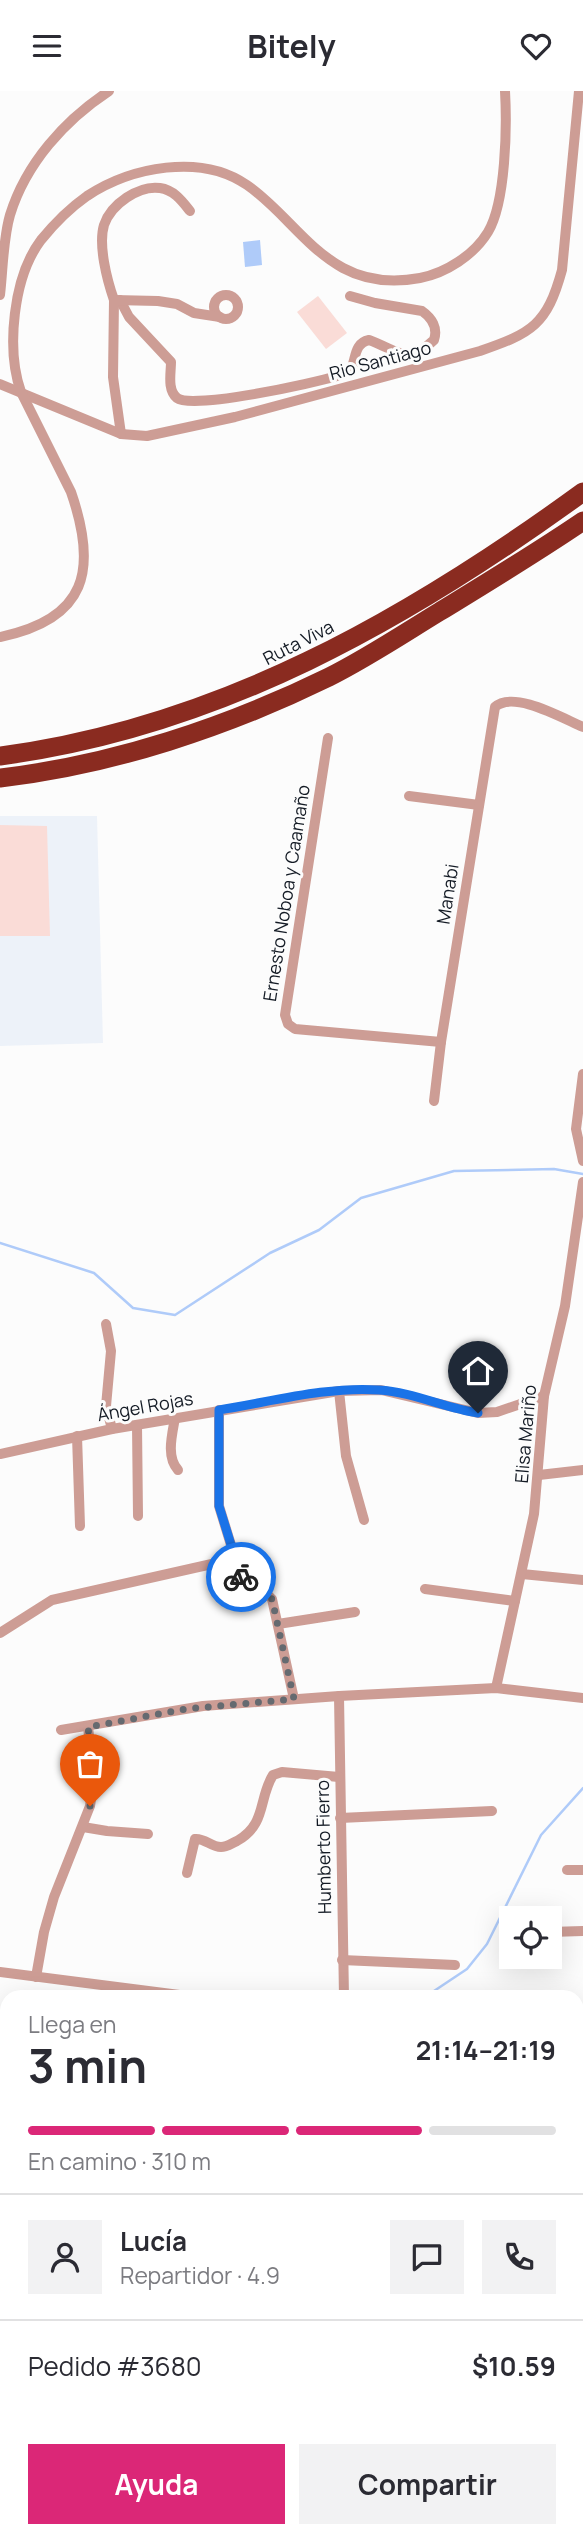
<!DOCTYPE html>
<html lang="es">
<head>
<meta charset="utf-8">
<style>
  :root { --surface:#fff; --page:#f2f2f3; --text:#2b2b33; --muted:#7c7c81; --line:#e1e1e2; --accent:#db2777 }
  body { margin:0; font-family:Manrope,sans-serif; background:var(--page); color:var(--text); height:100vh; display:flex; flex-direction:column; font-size:26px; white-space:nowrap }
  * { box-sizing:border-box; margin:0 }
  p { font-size:23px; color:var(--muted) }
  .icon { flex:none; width:38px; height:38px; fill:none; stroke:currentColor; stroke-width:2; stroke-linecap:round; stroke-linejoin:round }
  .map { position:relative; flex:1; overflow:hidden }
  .sheet { position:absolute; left:0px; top:1899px; width:584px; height:548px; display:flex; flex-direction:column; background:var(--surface); border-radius:21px 21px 0 0; box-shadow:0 7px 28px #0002 }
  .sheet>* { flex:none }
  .fabs { position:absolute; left:499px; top:1815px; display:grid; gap:14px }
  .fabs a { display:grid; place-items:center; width:63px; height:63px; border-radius:0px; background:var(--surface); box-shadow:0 7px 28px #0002; font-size:35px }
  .pin { position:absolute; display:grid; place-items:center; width:60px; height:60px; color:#fff; margin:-72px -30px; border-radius:50% 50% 50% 0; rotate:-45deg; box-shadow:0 0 7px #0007 }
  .pin .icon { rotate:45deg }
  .courier { position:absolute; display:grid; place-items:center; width:70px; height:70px; margin:-35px; border:5px solid #1a73e8; border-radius:50%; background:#fff; color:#222; box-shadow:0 2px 9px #0007 }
  .summary em { font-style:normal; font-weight:700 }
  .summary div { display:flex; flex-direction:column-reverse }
  .summary { display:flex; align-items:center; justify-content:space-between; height:119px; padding:0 28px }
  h1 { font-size:46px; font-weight:700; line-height:52px }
  .bar { display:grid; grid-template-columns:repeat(4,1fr); gap:10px 7px; align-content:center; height:84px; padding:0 28px }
  .bar i { height:9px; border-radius:5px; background:var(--line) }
  .bar .active { background:var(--accent) }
  .bar p { grid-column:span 4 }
  .line { display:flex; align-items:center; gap:18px; padding:0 28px; border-top:2px solid var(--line) }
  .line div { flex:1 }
  .round { display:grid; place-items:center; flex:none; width:74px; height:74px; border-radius:0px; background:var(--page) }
  .button { display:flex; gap:14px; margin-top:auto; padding:14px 28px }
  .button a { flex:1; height:80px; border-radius:0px; background:var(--accent); color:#fff; font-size:28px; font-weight:700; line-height:80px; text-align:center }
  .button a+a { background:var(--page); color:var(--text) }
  header { display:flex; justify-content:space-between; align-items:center; height:91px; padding:0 28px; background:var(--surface); font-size:32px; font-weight:700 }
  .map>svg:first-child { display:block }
</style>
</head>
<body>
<header><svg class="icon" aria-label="menu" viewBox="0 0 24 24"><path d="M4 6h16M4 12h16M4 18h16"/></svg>Bitely<svg class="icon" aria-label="heart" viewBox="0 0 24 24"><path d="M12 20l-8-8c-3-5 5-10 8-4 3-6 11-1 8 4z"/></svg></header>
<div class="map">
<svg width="583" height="2445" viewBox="0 0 583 2445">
  <rect width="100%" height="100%" fill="#fcfcfc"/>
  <polygon fill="#edf2f9" points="0,725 97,725 103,952 0,955"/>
  <g fill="#fadcd7">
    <polygon points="318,205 347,242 326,258 297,221"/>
    <polygon points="0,734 47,735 50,845 0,845"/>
  </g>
  <polygon fill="#afcbf9" points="260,149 262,174 245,176 243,151"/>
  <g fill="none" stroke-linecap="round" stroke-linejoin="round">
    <g stroke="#afcbf9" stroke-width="2.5">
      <polyline points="0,1152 94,1182 133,1217 175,1224 270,1162 319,1139 361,1107 454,1080 554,1078 583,1083"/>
      <polyline points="425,1906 467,1878 487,1853 541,1744 583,1697"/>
      <polyline points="0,2404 7,2393"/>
    </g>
    <g stroke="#cd9d95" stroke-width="10">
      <path d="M0 204C3 178 3 148 10 124 26 72 65 29 109 0"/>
      <circle cx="226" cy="216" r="12"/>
      <path d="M114 209C107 189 98 154 104 134 111 113 139 94 160 97 174 99 182 110 190 120"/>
      <path d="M120 209 129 226 171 271C171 282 167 299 177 307 192 319 314 292 337 285L352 276C356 265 355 252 369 249 399 260 406 275 434 249 438 237 432 227 422 220L375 212 350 205"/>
      <path d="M0 293 121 343 147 345 235 326 480 260C532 242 547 234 562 179L579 0"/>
      <polyline points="121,343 113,286 114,209 158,210 177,213 194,222 220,226"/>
      <path d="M0 546C87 528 98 479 71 401L21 301C6 258 13 186 41 149 54 133 70 117 87 105 131 76 201 62 247 94 282 118 305 156 343 177 367 190 393 192 420 187 446 182 474 164 488 141 506 111 507 35 505 0"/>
      <polyline points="328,647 285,924 288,933 295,938 441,951"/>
      <polyline points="409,705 479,714"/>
      <polyline points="583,983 576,1038 583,1070"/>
      <path d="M434 1010 441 951 495 616C513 599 562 627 583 636"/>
      <polyline points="106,1233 111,1260 106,1315 112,1338"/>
      <polyline points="339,1300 346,1365 364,1429"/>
      <path d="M219 1319V1415L243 1493C251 1503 264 1498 272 1508L294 1608"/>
      <path d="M175 1327C172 1344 166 1366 178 1379"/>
      <polyline points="137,1334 138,1425"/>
      <polyline points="77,1345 80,1435"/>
      <polyline points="0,1363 112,1338 339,1300 381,1299 478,1322 497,1321 544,1305"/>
      <polyline points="539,1384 583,1379"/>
      <polyline points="522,1483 583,1489"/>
      <polyline points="425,1498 515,1510"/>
      <polyline points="278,1533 355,1521"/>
      <polyline points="0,1542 52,1509 234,1468"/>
      <polyline points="496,1597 534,1423 544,1305 565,1215 583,1091"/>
      <polyline points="339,1605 344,1906"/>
      <polyline points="61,1639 203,1615 339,1605 496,1597 583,1607"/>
      <polyline points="340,1727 492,1720"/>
      <polyline points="83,1736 107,1740 148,1743"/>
      <polyline points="567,1779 583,1779"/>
      <path d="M187 1782 195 1748C205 1747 211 1756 221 1756 227 1756 232 1752 237 1750 267 1733 258 1708 273 1684L282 1681 339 1686"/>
      <polyline points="550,1841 583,1840"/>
      <polyline points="342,1869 455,1874"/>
      <polyline points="0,1881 195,1906"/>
      <polyline points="36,1886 44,1841 54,1806 90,1715 94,1688 88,1636"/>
      <polyline points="578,1959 583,1959"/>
      <polyline points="578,2117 583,2117"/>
      <polyline points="578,2236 583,2234"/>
      <polyline points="219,2440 219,2445"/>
      <polyline points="235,2440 236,2445"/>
      <polyline points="393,2445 394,2440"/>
    </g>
    <g stroke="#b36f63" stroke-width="14">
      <polyline points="0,2341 7,2348"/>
      <polyline points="52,2440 53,2445"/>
      <polyline points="325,2440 356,2445"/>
    </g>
    <g stroke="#8a2b20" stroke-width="19">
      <path d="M0 665C219 636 407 529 583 401"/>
      <path d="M0 687C113 674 227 636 329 586 367 567 403 543 439 521 488 491 536 462 583 430"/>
    </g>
  </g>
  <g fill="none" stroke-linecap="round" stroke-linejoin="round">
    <polyline stroke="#656a70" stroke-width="7" stroke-dasharray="0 12.6" points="90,1715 94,1688 88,1636 186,1618 294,1608 272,1508 266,1503 248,1499 241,1486"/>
    <path stroke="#1a73e8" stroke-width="9" d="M241 1486 219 1415V1319C270 1311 328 1295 379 1299 412 1301 445 1317 478 1322"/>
  </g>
  <g text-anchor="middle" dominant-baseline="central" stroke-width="6" stroke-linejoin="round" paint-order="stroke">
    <g font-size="18" fill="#141b25" stroke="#fcfcfc">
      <text transform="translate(380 269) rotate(-15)">Rio Santiago</text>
      <text transform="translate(298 551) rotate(-27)">Ruta Viva</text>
      <text transform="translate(286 802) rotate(-81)">Ernesto Noboa y Caamaño</text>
      <text transform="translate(447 803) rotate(-81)">Manabi</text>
      <text transform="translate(145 1315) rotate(-10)">Ángel Rojas</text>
      <text transform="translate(525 1343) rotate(-85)">Elisa Mariño</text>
      <text transform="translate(323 1756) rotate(-91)">Humberto Fierro</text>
    </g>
  </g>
</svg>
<div class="fabs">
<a><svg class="icon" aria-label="locate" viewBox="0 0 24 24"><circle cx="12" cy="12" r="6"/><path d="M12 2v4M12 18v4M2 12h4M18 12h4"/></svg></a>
</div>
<div class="pin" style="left:90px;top:1715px;background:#ea580c"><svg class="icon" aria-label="bag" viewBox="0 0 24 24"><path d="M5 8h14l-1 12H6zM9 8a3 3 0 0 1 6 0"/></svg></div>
<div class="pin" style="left:478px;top:1322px;background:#1f2937"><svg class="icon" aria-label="home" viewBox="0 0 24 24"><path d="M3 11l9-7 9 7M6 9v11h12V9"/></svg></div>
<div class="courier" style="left:241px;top:1486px"><svg class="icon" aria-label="bike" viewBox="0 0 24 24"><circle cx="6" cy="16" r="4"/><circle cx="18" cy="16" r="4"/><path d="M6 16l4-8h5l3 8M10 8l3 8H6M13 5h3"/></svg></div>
<section class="sheet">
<div class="summary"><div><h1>3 min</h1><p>Llega en</p></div><em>21:14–21:19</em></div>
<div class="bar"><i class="active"></i><i class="active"></i><i class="active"></i><i></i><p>En camino · 310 m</p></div>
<div class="line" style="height:126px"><a class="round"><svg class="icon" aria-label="person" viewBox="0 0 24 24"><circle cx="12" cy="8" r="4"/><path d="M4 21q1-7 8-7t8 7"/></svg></a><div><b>Lucía</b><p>Repartidor · 4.9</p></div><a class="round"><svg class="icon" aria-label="chat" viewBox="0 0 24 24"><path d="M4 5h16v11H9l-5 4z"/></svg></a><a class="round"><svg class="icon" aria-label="phone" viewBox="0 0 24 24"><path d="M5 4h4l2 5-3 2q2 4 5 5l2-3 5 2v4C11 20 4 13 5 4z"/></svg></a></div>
<div class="line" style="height:91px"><div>Pedido #3680</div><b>$10.59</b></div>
<div class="button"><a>Ayuda</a><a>Compartir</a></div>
</section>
</div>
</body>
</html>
